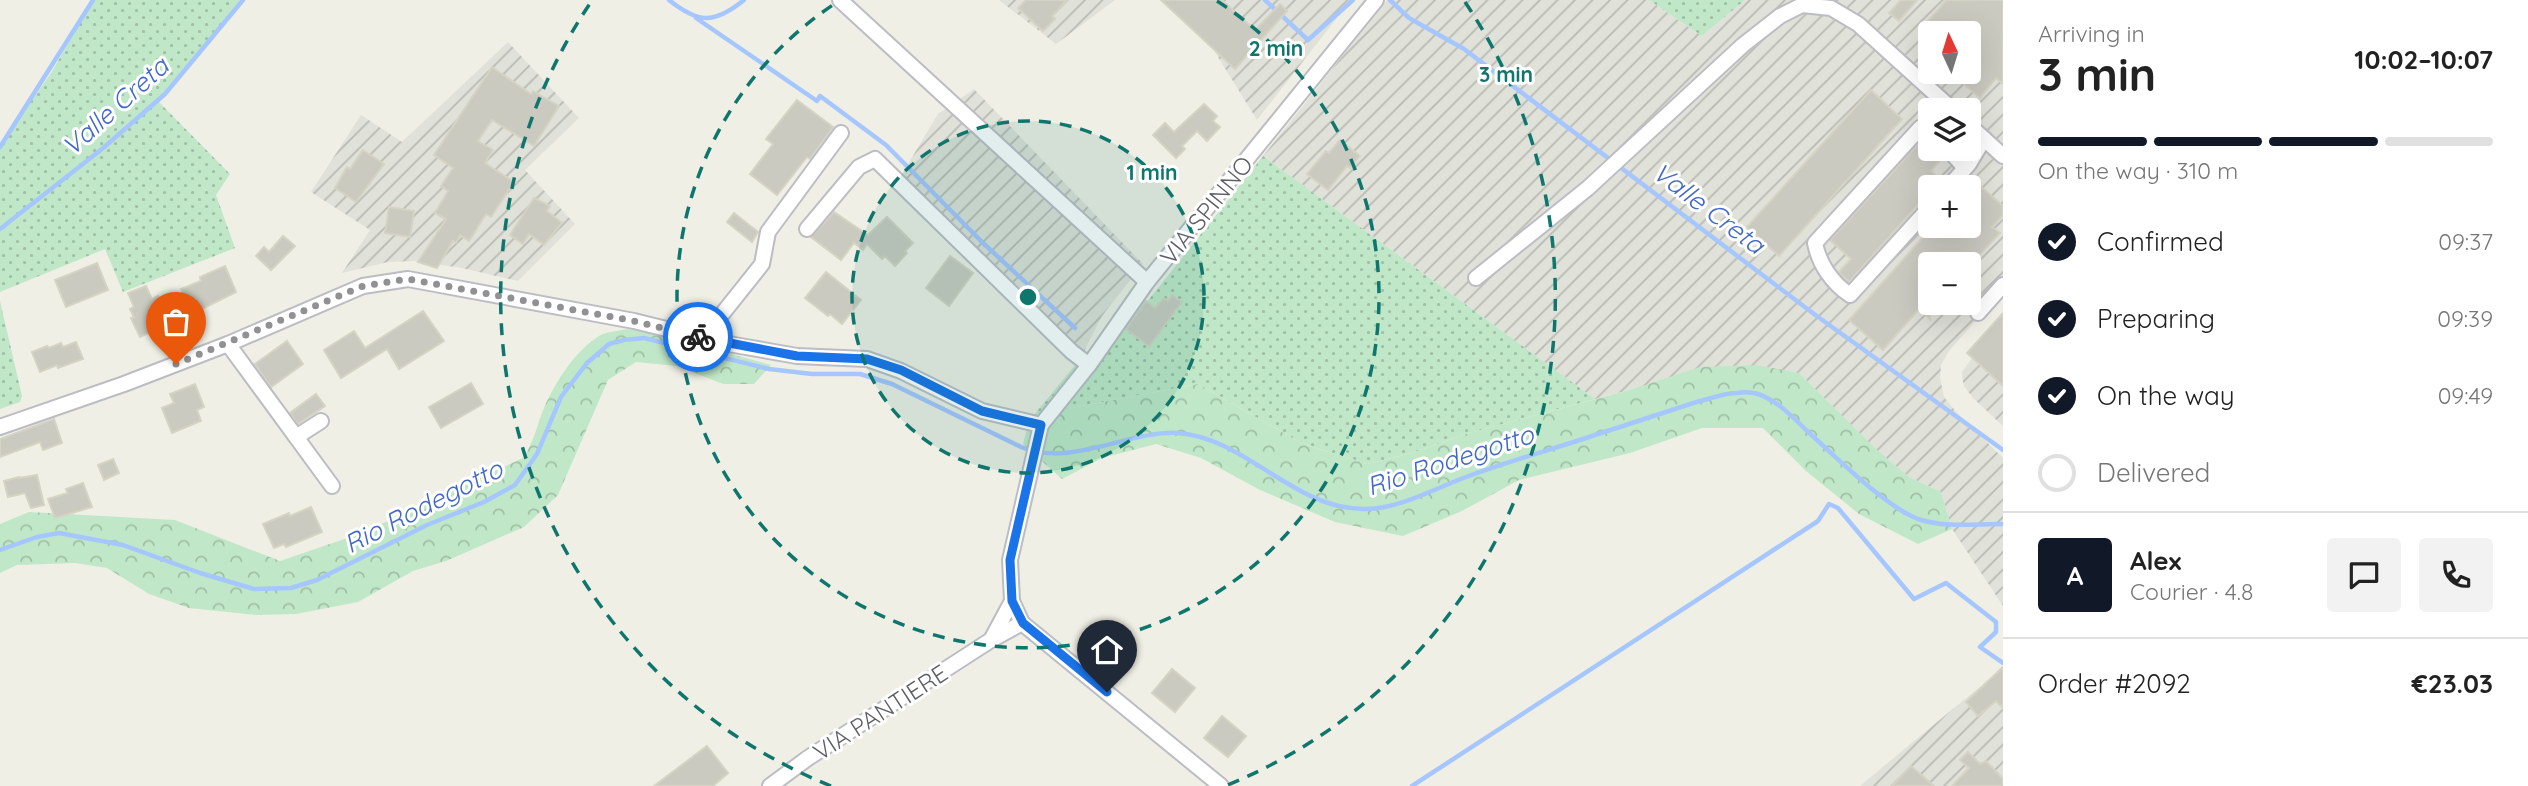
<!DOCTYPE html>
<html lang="en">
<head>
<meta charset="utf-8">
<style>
  :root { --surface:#fff; --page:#f2f2f2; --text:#222; --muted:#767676; --line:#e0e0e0; --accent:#111827 }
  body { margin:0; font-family:Quicksand,sans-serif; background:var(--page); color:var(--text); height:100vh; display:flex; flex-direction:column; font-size:26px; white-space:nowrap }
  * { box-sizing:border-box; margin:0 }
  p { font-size:23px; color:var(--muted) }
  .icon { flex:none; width:38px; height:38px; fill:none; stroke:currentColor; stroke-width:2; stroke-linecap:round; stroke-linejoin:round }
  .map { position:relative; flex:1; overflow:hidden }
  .sheet { display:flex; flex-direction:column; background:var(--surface); width:525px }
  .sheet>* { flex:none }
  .needle { width:46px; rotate:356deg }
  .tools { position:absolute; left:1918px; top:21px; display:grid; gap:14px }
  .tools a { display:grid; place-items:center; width:63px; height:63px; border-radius:7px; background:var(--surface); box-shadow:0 7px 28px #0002; font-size:35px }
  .pin { position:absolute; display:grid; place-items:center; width:60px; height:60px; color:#fff; margin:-72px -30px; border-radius:50% 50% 50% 0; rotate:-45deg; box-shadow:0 0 7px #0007 }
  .pin .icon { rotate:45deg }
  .courier { position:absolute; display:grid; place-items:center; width:70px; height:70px; margin:-35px; border:5px solid #1a73e8; border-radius:50%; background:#fff; color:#222; box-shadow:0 2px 9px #0007 }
  .headline em { font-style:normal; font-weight:700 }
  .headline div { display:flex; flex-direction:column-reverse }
  .headline { display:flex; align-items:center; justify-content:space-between; height:119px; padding:0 35px }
  h1 { font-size:46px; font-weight:700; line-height:52px }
  .bar { display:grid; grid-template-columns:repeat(4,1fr); gap:10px 7px; align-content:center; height:84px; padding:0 35px }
  .bar i { height:9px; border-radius:5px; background:var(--line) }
  .bar .selected { background:var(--accent) }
  .bar p { grid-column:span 4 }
  .line { display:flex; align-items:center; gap:18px; padding:0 35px; border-top:2px solid var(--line) }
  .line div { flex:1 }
  .round { display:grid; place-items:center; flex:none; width:74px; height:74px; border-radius:7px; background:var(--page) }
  ol { padding:0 35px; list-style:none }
  li { display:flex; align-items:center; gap:21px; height:77px }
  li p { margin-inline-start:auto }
  li .icon { padding:7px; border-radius:50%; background:var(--accent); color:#fff; stroke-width:4 }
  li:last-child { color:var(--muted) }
  li i { width:38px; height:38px; border:4px solid var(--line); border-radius:50% }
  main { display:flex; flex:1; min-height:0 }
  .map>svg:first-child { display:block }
</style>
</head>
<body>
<main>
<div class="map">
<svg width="2003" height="786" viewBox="0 0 2003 786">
  <defs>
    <pattern id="industrial-furrows" width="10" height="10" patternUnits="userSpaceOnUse" patternTransform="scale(1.75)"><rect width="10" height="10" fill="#e0e1d9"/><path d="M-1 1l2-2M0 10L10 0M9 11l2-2" fill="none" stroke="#b9bab4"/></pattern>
    <pattern id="grass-dots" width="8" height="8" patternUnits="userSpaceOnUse" patternTransform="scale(1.75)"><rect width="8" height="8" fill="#c0e8c8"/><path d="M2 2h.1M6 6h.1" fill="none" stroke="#9fbfa6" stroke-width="1.8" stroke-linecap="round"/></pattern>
    <pattern id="forest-crowns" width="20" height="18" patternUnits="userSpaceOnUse" patternTransform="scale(1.75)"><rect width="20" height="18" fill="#c0e8c8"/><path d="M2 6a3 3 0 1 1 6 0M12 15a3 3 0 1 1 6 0" fill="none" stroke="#9fbfa6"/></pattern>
  </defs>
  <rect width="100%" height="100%" fill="#f0efe5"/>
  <g fill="url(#industrial-furrows)" fill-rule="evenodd">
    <polygon points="999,0 1115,0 1056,44"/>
    <polygon points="1161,0 1351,0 1257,120 1213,49"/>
    <path d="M1387 0H1649L1702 36 1745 0H2003V290L1949 351 1941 365 1940 378 1944 397 1957 413 2003 458V606L1952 529 1941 492 1909 477 1875 449 1799 373 1633 389 1595 399 1263 156ZM1930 33H1969V72H1930ZM1930 110H1969V149H1930ZM1930 187H1969V226H1930ZM1930 264H1969V303H1930Z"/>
    <polygon points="508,42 579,118 525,170 575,224 518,281 462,268 414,261 388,262 342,273 370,230 311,192 361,115 402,142"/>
    <polygon points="974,89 1143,264 1102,316 1080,359 984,276 896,184 938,114"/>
    <polygon points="2003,313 2003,426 1973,398 1964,386 1962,377 1962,372 1972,358 1967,353"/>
    <polygon points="2003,668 2003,786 1860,786 1926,731"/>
  </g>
  <g fill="url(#grass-dots)">
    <polygon points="93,0 243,0 157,100 230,174 216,195 235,248 123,292 105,249 0,292 0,145 51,73"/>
    <polygon points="1649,0 1745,0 1702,36"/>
    <polygon points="1263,156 1595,399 1466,434 1415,452 1368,464 1303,444 1198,384 1034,415 1080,359 1123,332"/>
    <polygon points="0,301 22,396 20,402 0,409"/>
  </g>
  <g fill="url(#forest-crowns)">
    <path d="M627 329 655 333 771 365 754 384H723L677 366 636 362 608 380 558 495 524 527 446 561 413 571 358 602 296 614 256 615 189 608 149 594 107 568 75 563 17 565 0 573V524L29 512 175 520 280 561 362 533 523 458C534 443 537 424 544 408 555 383 573 354 596 338 603 332 617 331 627 329Z"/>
    <polygon points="1757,365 1799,373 1876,449 1909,477 1941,492 1952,529 1918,544 1859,514 1806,471 1763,428 1702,428 1630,453 1519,480 1462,511 1403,536 1335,522 1260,490 1201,458 1156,444 1102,458 1062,479 1023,444 1028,425 1034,415 1198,384 1303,444 1368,464 1415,452 1466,434 1633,389 1700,367"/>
  </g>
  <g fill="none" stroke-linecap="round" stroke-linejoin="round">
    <g stroke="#a5c6ff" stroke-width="4.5">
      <path d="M669 0C698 23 713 25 744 0"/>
      <polyline points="1265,0 1308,40 1353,0"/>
      <polyline points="1390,0 1409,18 1464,49 1814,314 2003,450"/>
      <polyline points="696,18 817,101 820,96 886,145 983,243 1075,328"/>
      <polyline points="0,147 93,0"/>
      <polyline points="0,229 102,149 165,94 243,0"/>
      <path d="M0 550 37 537 59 533 123 545 200 573 254 589 291 588 317 580 427 525 484 502 515 485 537 454 561 397 587 363 609 344 624 340 644 338 769 369 812 374H860L892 384 1021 447C1069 468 1130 430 1178 433 1247 438 1294 510 1365 509 1399 509 1434 489 1466 477 1511 460 1558 448 1604 432 1636 422 1668 411 1700 401 1712 398 1725 393 1737 393 1743 392 1752 392 1758 394 1776 400 1792 416 1805 429 1833 454 1884 506 1918 519 1944 528 1975 524 2003 524"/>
      <polyline points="1412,786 1818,521 1829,504 1838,508 1914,599 1946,583 1996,622 1996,632 1980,647 2003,663"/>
    </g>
  </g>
  <g fill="#cbcac1" stroke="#d5d3c3" stroke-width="2">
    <polygon points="1026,0 1067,0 1052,16 1055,19 1043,31 1018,8"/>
    <polygon points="1161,0 1222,0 1255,30 1280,4 1287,11 1235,69"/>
    <polygon points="1901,0 1917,0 1899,21 1889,13"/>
    <polygon points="1946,0 2003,0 2003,84 1996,78 1980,98 1950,72 1969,72 1969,33 1940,33 1927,22"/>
    <polygon points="492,67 531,94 533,91 559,106 534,146 492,120 478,141 493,150 485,163 514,182 491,217 486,214 469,241 460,235 456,243 453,241 437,268 418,262 446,219 435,213 448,191 441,186 453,168 434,155"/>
    <polygon points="1871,90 1902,119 1779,256 1747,227"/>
    <polygon points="797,100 833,127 810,159 807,157 777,195 750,174 773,144 766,139"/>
    <polygon points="1204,104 1217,116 1213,121 1220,127 1207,141 1197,131 1182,146 1185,149 1176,158 1153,135 1165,123 1174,132"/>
    <polygon points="1340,140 1360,156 1350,168 1347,166 1328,190 1307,174 1326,151 1329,153"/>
    <polygon points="1922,140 1930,143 1930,149 1935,149 1942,157 1931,171 1941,180 1934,187 1930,187 1930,191 1849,282 1839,272 1851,259 1830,240"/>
    <polygon points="363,150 384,164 356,202 335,188 347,167 350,169"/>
    <polygon points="1970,177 2003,206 2003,215 1992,227 2000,233 1971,264 1930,264 1930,319 1919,309 1883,350 1849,320 1933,226 1969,226"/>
    <polygon points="534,198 550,206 547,211 562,223 544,245 529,234 523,244 510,235"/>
    <polygon points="389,207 414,211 410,237 385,233"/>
    <polygon points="834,212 868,235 887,217 913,243 905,251 907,253 895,266 885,256 882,259 867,244 863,250 854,243 841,260 811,237"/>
    <polygon points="734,213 758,232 752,242 727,222"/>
    <polygon points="283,236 295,246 271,270 256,256 264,247 269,252"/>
    <polygon points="950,256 973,273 949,306 926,288"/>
    <polygon points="97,263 108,290 66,307 55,280"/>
    <polygon points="225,266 236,292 194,313 181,289 201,281 200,277"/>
    <polygon points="826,272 861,300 842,324 830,314 828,316 805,298"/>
    <polygon points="146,286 152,299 158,296 168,324 140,337 131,318 134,317 130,309 134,307 128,293"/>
    <polygon points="1172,295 1182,302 1149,346 1126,329 1146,301 1155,308 1164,298 1168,301"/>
    <polygon points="423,311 444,341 399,369 387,349 341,378 324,350 354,331 365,348"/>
    <polygon points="2003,313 2003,386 1967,353"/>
    <polygon points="287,341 303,364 271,387 255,364"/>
    <polygon points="76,342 83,359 58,368 57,365 40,372 32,352 47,346 49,348 61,343 63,347"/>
    <polygon points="471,383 483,404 441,428 429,407"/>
    <polygon points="195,384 204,407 197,410 201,421 172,433 162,408 174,403 170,394"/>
    <polygon points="316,394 325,406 298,424 290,413"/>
    <polygon points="54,419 62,443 43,450 40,442 0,457 0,439"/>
    <polygon points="113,459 119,473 104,480 98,465"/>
    <polygon points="37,475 44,505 31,508 25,493 8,497 4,481 19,477 19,478"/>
    <polygon points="83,483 92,507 55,518 48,499 68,493 66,489"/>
    <polygon points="311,507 322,532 286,547 284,544 274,548 263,524 289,513 290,516"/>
    <polygon points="2003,667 2003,708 1996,701 1978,716 1966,702"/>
    <polygon points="1172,669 1195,688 1175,712 1152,693"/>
    <polygon points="1222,716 1246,736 1228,757 1204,738"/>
    <polygon points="707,746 728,773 713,786 654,786"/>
    <polygon points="1968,752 1980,764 1986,761 2003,779 2003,786 1952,786 1969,768 1960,760"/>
    <polygon points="1911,766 1934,786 1892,786"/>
  </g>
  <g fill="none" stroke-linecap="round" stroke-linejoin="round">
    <defs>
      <g id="minor">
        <polyline points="840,0 1147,282"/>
        <polyline points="1969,125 2003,156"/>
        <path d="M1930 133 1920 128 1815 243C1819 264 1832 283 1850 295L1930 207"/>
        <polyline points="1948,149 1965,168"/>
        <polyline points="1948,187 1969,164 1984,139"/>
        <polyline points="807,229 859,167 875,159 1072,352 1089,365"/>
        <polyline points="1476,278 1588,188 1743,45 1780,16 1802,5 1831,8 1858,24 1953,110"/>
        <polyline points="1978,313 2003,285"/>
        <polyline points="703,338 762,264 768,232 841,133"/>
        <polyline points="228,344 332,486"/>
        <polyline points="0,427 124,384 228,344 363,286 408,279 634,321 723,343 797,356 867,359 901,371 982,411 1041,425"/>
        <polyline points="296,437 321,421"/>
        <polyline points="991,640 1012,601"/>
        <polyline points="770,786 808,758 991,640 1022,623"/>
        <polyline points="1221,786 1022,623 1012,601 1010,560 1041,425 1089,365 1147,282 1376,0"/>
      </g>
    </defs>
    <use href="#minor" stroke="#bcbdc4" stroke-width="18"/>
    <use href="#minor" stroke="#fff" stroke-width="14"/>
  </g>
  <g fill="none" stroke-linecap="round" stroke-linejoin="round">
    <polyline stroke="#909192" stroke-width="7" stroke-dasharray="0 12.6" points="176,364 363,286 408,279 634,321 698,337"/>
    <polyline stroke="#1a73e8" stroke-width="9" points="698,337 797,356 867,359 901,370 982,411 1041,425 1010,560 1012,601 1023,623 1107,692"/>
  </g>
  <circle cx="1028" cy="297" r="176" fill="#0f766e" fill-opacity=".12"/>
  <g fill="none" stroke="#0f766e" stroke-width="3.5" stroke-dasharray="12 9">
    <circle cx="1028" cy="297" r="176"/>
    <path d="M1217 1A351 351 0 1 1 839 1"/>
    <path d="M831 786A527 527 0 0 1 591 2M1465 2A527 527 0 0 1 1225 786"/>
  </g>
  <g text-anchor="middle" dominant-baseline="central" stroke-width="6" stroke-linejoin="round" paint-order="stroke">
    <g font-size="24" fill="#5c5f66" stroke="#fff">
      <text transform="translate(1206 210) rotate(-51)">VIA SPINNO</text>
      <text transform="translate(880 712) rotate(-33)">VIA PANTIERE</text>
    </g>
    <g font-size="26" font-style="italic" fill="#4168c9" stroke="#fff">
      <text transform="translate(115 106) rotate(-42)">Valle Creta</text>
      <text transform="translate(1709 208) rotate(37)">Valle Creta</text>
      <text transform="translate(1450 460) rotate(-18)">Rio Rodegotto</text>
      <text transform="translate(423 506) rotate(-27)">Rio Rodegotto</text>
    </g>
  </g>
  <circle cx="1028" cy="297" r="10" fill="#0f766e" stroke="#fff" stroke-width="3.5"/>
  <g font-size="21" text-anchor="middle" font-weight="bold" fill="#0f766e" stroke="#fff" stroke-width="6" stroke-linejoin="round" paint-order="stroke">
    <text x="1276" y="56">2 min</text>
    <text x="1506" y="82">3 min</text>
    <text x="1152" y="180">1 min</text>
  </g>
</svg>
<div class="tools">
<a><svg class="needle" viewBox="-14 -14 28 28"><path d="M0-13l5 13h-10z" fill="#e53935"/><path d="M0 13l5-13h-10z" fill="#767676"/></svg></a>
<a><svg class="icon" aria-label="layers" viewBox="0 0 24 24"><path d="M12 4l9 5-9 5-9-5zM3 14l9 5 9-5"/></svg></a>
<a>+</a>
<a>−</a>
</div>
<div class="pin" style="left:176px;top:364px;background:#ea580c"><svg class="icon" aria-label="bag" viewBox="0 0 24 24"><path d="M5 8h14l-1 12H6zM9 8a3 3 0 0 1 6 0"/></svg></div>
<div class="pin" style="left:1107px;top:692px;background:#1f2937"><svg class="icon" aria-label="home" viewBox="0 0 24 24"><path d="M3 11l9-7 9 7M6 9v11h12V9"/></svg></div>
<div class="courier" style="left:698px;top:337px"><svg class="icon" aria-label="bike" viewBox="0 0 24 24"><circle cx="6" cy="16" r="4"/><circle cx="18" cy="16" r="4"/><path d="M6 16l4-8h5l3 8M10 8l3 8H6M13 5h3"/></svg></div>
</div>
<section class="sheet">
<div class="headline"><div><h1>3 min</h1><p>Arriving in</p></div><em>10:02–10:07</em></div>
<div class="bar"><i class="selected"></i><i class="selected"></i><i class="selected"></i><i></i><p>On the way · 310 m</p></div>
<ol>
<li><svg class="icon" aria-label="check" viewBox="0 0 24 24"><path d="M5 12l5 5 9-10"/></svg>Confirmed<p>09:37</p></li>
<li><svg class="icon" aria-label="check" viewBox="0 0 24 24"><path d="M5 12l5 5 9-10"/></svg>Preparing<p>09:39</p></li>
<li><svg class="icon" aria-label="check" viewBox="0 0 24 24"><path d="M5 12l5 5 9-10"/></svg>On the way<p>09:49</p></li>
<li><i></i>Delivered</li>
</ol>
<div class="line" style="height:126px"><b class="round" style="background:var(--accent);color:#fff">A</b><div><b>Alex</b><p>Courier · 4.8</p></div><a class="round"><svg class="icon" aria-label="chat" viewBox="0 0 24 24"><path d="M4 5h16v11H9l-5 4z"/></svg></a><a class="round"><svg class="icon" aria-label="phone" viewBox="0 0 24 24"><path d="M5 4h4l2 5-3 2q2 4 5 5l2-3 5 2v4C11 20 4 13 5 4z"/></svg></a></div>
<div class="line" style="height:91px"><div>Order #2092</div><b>€23.03</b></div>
</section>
</main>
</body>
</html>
